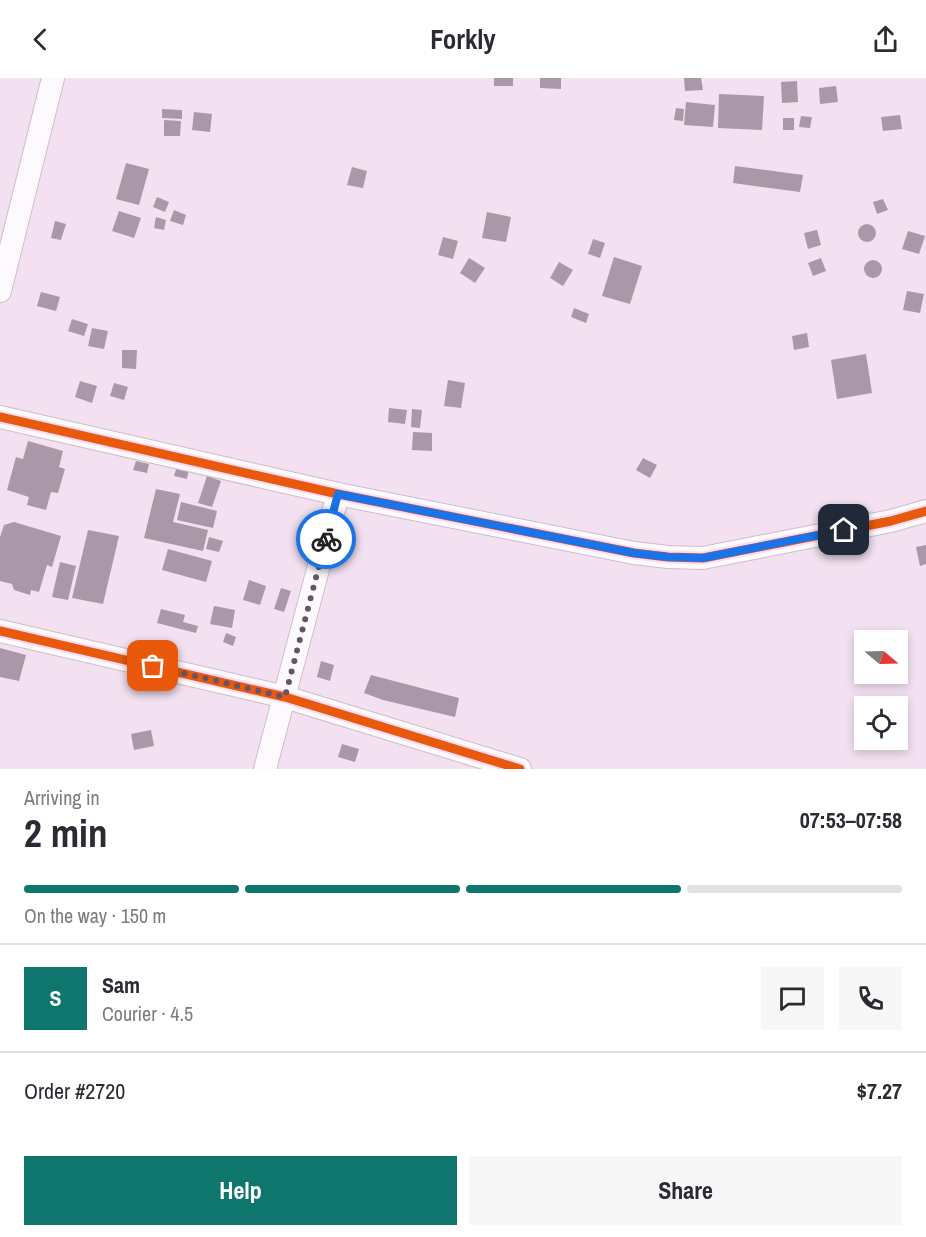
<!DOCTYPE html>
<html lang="en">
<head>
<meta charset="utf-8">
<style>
  :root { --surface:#fff; --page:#f7f7f7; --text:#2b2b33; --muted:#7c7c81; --line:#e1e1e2; --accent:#0f766e }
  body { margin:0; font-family:"Archivo Narrow",sans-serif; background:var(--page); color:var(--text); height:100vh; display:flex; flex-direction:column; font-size:22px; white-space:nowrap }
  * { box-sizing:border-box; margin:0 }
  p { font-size:20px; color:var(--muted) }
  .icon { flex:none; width:33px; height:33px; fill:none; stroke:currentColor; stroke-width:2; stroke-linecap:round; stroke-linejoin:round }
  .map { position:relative; height:691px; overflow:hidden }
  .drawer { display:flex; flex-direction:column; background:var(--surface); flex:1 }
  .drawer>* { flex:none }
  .needle { width:39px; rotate:109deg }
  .buttons { position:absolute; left:854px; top:552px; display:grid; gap:12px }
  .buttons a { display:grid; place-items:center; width:54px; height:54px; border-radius:0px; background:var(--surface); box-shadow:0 3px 9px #0003; font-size:30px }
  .pin { position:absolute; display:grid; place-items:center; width:51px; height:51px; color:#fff; margin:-26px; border-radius:12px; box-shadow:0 3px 9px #0006 }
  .courier { position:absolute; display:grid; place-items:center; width:60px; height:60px; margin:-30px; border:4px solid #1a73e8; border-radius:50%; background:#fff; color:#222; box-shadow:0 2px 8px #0007 }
  .head em { font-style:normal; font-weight:700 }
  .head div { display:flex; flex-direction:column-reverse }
  .head { display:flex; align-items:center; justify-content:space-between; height:102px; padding:0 24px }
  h1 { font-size:39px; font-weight:700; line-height:45px }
  .bar { display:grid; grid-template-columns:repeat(4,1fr); gap:9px 6px; align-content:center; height:72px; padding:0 24px }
  .bar i { height:8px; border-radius:4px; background:var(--line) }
  .bar .on { background:var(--accent) }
  .bar p { grid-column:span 4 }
  .line { display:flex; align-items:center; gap:15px; padding:0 24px; border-top:2px solid var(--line) }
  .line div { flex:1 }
  .round { display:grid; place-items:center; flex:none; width:63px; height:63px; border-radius:0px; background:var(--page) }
  .primary-button { display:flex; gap:12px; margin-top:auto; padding:12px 24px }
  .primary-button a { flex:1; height:69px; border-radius:0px; background:var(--accent); color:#fff; font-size:24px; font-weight:700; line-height:69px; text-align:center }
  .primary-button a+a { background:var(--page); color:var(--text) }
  header { display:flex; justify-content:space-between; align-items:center; height:78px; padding:0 24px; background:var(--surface); font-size:27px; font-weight:700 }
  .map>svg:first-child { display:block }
</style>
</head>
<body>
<header><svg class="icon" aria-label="back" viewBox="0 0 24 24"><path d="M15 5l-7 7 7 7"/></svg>Forkly<svg class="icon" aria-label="share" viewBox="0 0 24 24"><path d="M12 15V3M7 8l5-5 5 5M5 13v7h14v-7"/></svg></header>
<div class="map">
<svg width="926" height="691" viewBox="0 0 926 691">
  <rect width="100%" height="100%" fill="#f3e1f1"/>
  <g fill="#a998a7">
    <rect x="494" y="0" width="19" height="8"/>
    <polygon points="540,0 561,0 561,11 540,10"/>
    <polygon points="684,0 701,0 703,12 685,13"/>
    <polygon points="797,3 798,24 782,25 781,4"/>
    <polygon points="836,8 838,24 820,26 819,10"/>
    <polygon points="719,16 764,18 762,52 718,50"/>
    <polygon points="686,24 715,27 713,49 684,47"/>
    <polygon points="676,30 684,31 683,43 674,42"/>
    <polygon points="162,31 182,32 182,41 162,40"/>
    <polygon points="194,34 212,36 210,54 192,52"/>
    <polygon points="900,37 902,51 883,53 881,39"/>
    <polygon points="801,38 812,39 810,50 799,49"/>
    <rect x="783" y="40" width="11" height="12"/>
    <polygon points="164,42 181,43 180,58 164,58"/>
    <polygon points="126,85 149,91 139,127 116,121"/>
    <polygon points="735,88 803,97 800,114 733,105"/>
    <polygon points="352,89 367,93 363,110 347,107"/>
    <polygon points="157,119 169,124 165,134 153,129"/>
    <polygon points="883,121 888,132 877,136 873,124"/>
    <polygon points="174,132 186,137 183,147 170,143"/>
    <polygon points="119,133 141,140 134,160 112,153"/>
    <polygon points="487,134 511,139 506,164 482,160"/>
    <polygon points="156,139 166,142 164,152 154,150"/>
    <polygon points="55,143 66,146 61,162 51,160"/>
    <circle cx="867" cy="155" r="9"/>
    <polygon points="817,152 821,167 808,171 804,155"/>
    <polygon points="908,153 925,158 919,176 902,171"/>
    <polygon points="443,159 458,163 453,181 438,177"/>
    <polygon points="593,161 605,165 600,180 588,176"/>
    <polygon points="614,179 642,188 630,226 602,218"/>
    <polygon points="469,180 485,190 475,205 460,195"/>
    <polygon points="821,180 826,193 813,198 808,185"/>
    <circle cx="873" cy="191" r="9"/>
    <polygon points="559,184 573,192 563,208 550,200"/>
    <polygon points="907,213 924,216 920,235 903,232"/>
    <polygon points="41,214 60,219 56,233 37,228"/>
    <polygon points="574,230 589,236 586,245 571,239"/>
    <polygon points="72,241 88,246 84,258 68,253"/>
    <polygon points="92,250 108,253 104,271 88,268"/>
    <polygon points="807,255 809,269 794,272 792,258"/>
    <polygon points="122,272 137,272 136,291 122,290"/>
    <polygon points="866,276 872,315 837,321 831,282"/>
    <polygon points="448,302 465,305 461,330 444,328"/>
    <polygon points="80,303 97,308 92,325 75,319"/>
    <polygon points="114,305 128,309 124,322 110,318"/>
    <polygon points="389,330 407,332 405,346 388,344"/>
    <polygon points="412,331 422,332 420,350 411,349"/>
    <polygon points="413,354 432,355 432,373 412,372"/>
    <polygon points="28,363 63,373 59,389 65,391 58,415 51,414 46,432 27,427 29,419 7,412 16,379 23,381"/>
    <polygon points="643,380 657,387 650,400 636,392"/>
    <polygon points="136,383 149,386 147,395 133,392"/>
    <polygon points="177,388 189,391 187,401 174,398"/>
    <polygon points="207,398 221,403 212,429 198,425"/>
    <polygon points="156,411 180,416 173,444 208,452 203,473 144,460"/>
    <polygon points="181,424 217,433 213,450 177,442"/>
    <polygon points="14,444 61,458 52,489 47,487 39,514 31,512 30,517 14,512 12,506 0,503 0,459 4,447"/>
    <polygon points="88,452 119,458 103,526 72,520"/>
    <polygon points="209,459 223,463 219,474 206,471"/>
    <polygon points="926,467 926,486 920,488 916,469"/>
    <polygon points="168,471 212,483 206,504 162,492"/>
    <polygon points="60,484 76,488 68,522 52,519"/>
    <polygon points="249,502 266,508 260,527 243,522"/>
    <polygon points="281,510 291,513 284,534 274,531"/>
    <polygon points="214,528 235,532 232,550 210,546"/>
    <polygon points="161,531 185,537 183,544 198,548 196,555 157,545"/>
    <polygon points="226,555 236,559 233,568 223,564"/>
    <polygon points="0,570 26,577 19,603 0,599"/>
    <polygon points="321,583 334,587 330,603 317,599"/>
    <polygon points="371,597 459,620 455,639 383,622 364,615"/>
    <polygon points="151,652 154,668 134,672 131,656"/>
    <polygon points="342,666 359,671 355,684 338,679"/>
  </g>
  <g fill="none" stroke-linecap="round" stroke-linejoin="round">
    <defs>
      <g id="street">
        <polyline points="0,213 53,0"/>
        <polyline points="0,339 338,416 634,475 668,479 703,480 891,443 926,433"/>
        <polyline points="0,553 285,619 520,691"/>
        <polyline points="265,691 338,416"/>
      </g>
    </defs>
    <use href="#street" stroke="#cebccc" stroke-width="24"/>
    <use href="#street" stroke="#fdfafd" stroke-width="22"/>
    <defs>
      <g id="cycleway">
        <polyline points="0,339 338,416 634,475 668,479 703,480 891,443 926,433"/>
        <polyline points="0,553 285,619 520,691"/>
      </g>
    </defs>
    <use href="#cycleway" stroke="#fadaf7" stroke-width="13"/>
    <use href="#cycleway" stroke="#e8590c" stroke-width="9"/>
  </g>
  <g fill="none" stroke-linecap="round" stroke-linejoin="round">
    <polyline stroke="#675565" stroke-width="6" stroke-dasharray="0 10.8" points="153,588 285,619 326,461"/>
    <polyline stroke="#1a73e8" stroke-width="8" points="326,461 338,416 634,475 668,479 703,480 844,452"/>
  </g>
</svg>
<div class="buttons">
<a><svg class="needle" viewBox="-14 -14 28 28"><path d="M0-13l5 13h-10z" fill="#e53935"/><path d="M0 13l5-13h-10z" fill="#7c7c81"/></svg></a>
<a><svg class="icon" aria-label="locate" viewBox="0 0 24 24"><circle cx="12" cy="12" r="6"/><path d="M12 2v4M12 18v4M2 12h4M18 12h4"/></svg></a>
</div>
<div class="pin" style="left:153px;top:588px;background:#ea580c"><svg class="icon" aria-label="bag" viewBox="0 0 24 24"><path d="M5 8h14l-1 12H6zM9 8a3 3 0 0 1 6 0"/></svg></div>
<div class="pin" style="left:844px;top:452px;background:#1f2937"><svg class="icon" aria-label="home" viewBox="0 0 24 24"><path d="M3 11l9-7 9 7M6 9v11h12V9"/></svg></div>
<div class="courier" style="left:326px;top:461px"><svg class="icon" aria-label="bike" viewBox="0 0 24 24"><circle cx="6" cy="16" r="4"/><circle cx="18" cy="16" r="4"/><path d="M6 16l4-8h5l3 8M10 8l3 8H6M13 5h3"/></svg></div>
</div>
<section class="drawer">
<div class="head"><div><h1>2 min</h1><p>Arriving in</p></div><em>07:53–07:58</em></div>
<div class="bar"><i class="on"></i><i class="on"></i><i class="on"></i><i></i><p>On the way · 150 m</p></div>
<div class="line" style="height:108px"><b class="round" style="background:var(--accent);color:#fff">S</b><div><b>Sam</b><p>Courier · 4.5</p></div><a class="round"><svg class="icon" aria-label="chat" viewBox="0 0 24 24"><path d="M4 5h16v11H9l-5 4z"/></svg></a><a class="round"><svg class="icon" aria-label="phone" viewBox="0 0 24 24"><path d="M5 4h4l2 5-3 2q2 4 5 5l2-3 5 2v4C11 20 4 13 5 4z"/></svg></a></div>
<div class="line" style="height:78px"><div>Order #2720</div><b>$7.27</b></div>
<div class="primary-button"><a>Help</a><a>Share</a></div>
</section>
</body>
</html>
